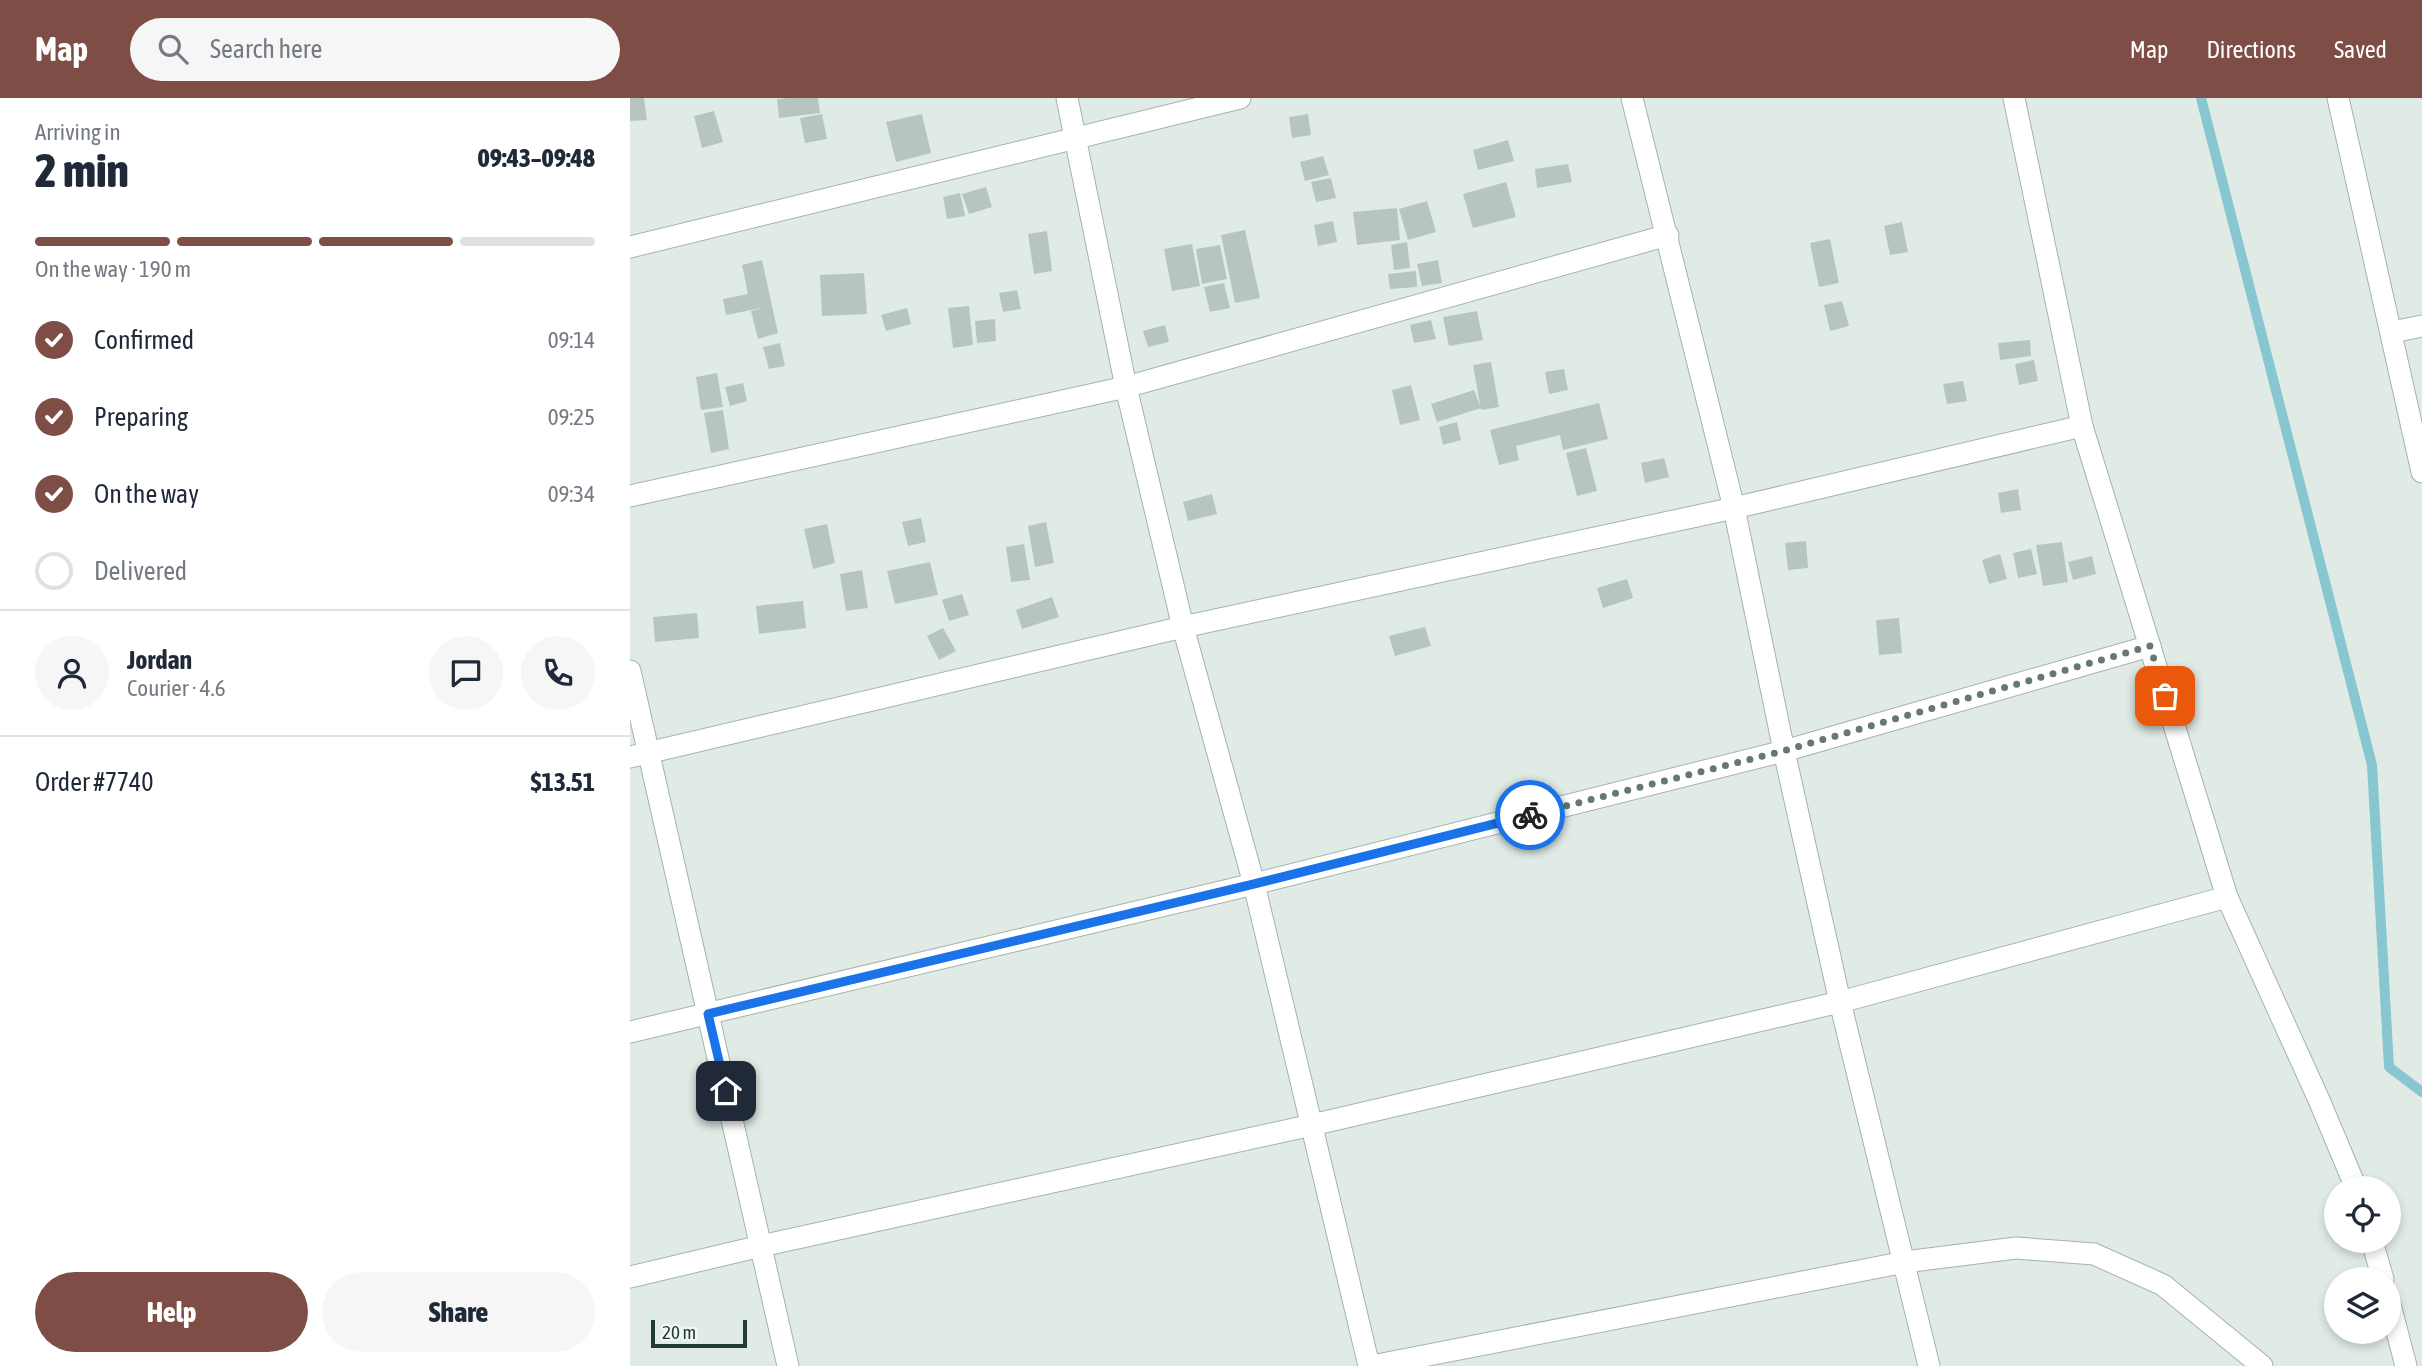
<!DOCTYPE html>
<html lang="en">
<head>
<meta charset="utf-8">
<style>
  :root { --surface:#fff; --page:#f6f6f7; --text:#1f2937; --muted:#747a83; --line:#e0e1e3; --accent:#7e4e46 }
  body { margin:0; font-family:"Asap Condensed",sans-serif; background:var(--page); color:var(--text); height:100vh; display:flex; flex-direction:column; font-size:26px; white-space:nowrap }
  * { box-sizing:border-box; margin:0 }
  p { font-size:23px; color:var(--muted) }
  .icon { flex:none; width:38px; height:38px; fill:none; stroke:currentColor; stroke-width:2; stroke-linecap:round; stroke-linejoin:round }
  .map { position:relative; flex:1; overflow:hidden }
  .side { display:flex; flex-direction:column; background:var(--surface); width:630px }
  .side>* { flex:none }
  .tools { position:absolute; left:1694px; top:1078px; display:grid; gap:14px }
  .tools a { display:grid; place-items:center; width:77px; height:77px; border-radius:50%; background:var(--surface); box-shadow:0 4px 10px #0003; font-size:35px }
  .scale { position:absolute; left:21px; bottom:18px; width:96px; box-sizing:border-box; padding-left:7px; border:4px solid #213c34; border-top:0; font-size:19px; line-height:24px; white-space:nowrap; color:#213c34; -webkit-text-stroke:5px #f1f8f4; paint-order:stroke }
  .pin { position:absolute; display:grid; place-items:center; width:60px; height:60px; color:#fff; margin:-30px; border-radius:14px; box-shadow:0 4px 10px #0006 }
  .courier { position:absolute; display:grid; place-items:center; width:70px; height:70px; margin:-35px; border:5px solid #1a73e8; border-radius:50%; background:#fff; color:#222; box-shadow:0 2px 9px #0007 }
  .headline em { font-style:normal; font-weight:800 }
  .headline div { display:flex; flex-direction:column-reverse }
  .headline { display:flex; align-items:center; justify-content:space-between; height:119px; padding:0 35px }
  h1 { font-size:46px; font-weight:800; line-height:52px }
  .bar { display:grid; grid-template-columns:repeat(4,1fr); gap:10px 7px; align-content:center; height:84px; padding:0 35px }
  .bar i { height:9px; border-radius:5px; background:var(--line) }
  .bar .current { background:var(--accent) }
  .bar p { grid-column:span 4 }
  .line { display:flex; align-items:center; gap:18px; padding:0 35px; border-top:2px solid var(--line) }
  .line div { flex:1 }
  .round { display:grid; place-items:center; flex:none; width:74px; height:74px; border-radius:37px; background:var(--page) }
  ol { padding:0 35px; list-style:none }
  li { display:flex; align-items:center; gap:21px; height:77px }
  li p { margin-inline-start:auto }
  li .icon { padding:7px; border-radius:50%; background:var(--accent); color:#fff; stroke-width:4 }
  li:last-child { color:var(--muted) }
  li i { width:38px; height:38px; border:4px solid var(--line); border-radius:50% }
  .action { display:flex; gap:14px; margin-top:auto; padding:14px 35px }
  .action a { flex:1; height:80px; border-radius:42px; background:var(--accent); color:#fff; font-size:28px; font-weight:800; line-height:80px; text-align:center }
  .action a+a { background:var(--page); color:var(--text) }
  header { display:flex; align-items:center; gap:42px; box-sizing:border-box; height:98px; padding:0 35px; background:var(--accent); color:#fff }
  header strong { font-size:33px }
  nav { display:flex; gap:38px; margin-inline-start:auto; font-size:24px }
  .search { width:490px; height:63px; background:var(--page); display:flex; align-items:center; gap:18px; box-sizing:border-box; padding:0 24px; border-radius:38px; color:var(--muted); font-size:26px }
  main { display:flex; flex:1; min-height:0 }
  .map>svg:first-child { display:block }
</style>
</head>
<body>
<header>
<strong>Map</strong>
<div class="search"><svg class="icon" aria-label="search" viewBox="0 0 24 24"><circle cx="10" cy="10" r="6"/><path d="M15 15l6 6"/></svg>Search here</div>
<nav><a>Map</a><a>Directions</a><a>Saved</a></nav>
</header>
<main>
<section class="side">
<div class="headline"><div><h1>2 min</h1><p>Arriving in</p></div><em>09:43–09:48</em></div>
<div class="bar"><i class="current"></i><i class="current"></i><i class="current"></i><i></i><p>On the way · 190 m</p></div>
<ol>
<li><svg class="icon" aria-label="check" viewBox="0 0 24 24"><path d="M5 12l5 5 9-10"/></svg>Confirmed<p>09:14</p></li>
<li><svg class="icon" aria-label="check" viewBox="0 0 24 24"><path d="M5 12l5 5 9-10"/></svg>Preparing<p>09:25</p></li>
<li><svg class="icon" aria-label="check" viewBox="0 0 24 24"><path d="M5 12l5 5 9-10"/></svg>On the way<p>09:34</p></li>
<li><i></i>Delivered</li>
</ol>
<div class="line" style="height:126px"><a class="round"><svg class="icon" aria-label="person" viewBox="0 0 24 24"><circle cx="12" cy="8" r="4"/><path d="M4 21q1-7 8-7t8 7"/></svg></a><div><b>Jordan</b><p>Courier · 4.6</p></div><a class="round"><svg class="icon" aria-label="chat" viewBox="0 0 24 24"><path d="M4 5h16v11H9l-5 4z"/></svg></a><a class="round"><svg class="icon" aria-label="phone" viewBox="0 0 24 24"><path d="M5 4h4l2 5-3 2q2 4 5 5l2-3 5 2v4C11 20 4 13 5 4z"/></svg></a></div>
<div class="line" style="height:91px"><div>Order #7740</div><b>$13.51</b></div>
<div class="action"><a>Help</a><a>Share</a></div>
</section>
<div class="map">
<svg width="1792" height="1268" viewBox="0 0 1792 1268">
  <rect width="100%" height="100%" fill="#e1ebe6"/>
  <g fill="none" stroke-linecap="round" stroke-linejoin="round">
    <polyline stroke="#88c6d1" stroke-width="10" points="1571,0 1742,667 1759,969 1792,994"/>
  </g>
  <g fill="#b6c6bf">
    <polygon points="0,0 14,0 17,22 0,23"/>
    <polygon points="158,0 188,0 190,15 149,20 147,1"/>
    <polygon points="84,13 93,44 72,50 64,18"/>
    <polygon points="192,16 197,41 175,45 170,20"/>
    <polygon points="292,16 301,55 266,64 256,24"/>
    <polygon points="678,16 681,37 662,40 659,19"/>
    <polygon points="878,42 884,63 848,72 843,52"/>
    <polygon points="693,58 699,77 675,83 670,64"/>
    <polygon points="938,66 942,84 907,90 905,71"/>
    <polygon points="701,80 706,100 686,104 681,84"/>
    <polygon points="876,84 886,119 843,130 833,96"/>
    <polygon points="356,89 362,109 339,116 332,96"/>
    <polygon points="330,95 335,118 317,121 313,99"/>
    <polygon points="797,103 806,134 778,142 769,111"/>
    <polygon points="767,110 770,142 727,147 723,114"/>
    <polygon points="703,123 707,144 688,148 684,127"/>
    <polygon points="1272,124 1278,154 1260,157 1254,128"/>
    <polygon points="615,132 630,200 605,205 591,137"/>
    <polygon points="417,133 422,173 404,176 398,136"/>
    <polygon points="1200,141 1209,185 1189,189 1180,145"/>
    <polygon points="777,144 780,170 764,172 761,147"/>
    <polygon points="562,146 570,188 542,193 534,151"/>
    <polygon points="590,147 597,181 572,186 566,151"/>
    <polygon points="132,162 148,235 128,241 121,213 136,209 96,217 93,201 118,196 112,167"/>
    <polygon points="808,162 812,185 792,188 787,166"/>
    <polygon points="786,173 787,189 760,191 758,176"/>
    <polygon points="234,175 237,216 192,218 190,177"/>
    <polygon points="594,185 600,210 580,214 574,189"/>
    <polygon points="387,192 391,211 373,214 369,195"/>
    <polygon points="1212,203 1219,228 1200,233 1194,207"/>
    <polygon points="339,208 343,247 323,250 318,210"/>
    <polygon points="277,210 281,226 256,233 251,217"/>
    <polygon points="847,213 853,242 819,248 813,219"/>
    <polygon points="365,221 366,243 347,245 345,223"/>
    <polygon points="801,222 806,241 784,245 780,227"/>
    <polygon points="535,227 539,244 518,249 513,233"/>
    <polygon points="1400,242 1401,258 1370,262 1368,245"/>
    <polygon points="150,245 155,268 139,271 133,249"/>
    <polygon points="1404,262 1408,283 1389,287 1385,266"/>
    <polygon points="861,264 869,309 851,312 843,267"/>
    <polygon points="934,271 938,292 919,296 915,274"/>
    <polygon points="87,275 93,309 71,312 66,279"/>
    <polygon points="1333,283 1337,303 1317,306 1313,286"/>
    <polygon points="113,285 117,303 100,308 95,289"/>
    <polygon points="781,287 790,322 770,327 762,292"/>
    <polygon points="844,292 851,310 807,324 801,306"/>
    <polygon points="969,305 978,341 933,352 930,337 886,348 889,362 869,367 860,332"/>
    <polygon points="93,312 99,351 81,355 74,315"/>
    <polygon points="827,324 831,342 813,347 809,329"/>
    <polygon points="956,350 967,393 947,398 936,355"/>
    <polygon points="1034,360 1039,379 1015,385 1011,365"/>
    <polygon points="1388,391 1391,412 1371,415 1368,395"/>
    <polygon points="582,396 587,416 558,423 553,404"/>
    <polygon points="291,420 296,444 278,448 272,424"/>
    <polygon points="416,424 424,465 405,469 398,428"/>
    <polygon points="197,426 205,465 183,471 174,431"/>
    <polygon points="1176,443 1178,470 1158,472 1155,445"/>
    <polygon points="1432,444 1438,484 1413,488 1406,447"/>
    <polygon points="394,446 400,482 381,484 376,449"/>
    <polygon points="1401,451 1407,476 1388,480 1383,455"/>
    <polygon points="1370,456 1377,481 1359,486 1352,462"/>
    <polygon points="1462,458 1466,476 1443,482 1438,464"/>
    <polygon points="300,464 308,497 265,506 257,473"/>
    <polygon points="232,472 238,510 216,513 210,476"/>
    <polygon points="997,481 1003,500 973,510 967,490"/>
    <polygon points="332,496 339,517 319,523 312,502"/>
    <polygon points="422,499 429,519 392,531 386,512"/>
    <polygon points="173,503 176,530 129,536 126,508"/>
    <polygon points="67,515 69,540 25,544 23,519"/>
    <polygon points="1269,520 1272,555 1249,557 1246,522"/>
    <polygon points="795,529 801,548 765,558 759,538"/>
    <polygon points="313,530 326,553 309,562 297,538"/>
  </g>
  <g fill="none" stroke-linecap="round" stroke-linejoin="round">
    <defs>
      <g id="minor">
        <polyline points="437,0 496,289 553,529 624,786 739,1268"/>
        <polyline points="1002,0 1104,410 1154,653 1210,904 1299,1268"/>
        <polyline points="1384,0 1452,328 1597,799 1689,1002 1726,1090"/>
        <polyline points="1708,0 1792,374"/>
        <polyline points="0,149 610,0"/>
        <polyline points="1762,234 1792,228"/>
        <polyline points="0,398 496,289 1038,137"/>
        <polyline points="0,573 158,1268"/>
        <polyline points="0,659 553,529 1104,410 1452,328"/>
        <polyline points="0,934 624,786 1154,653 1520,548"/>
        <polyline points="1742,1143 1753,1181"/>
        <polyline points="0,1179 131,1148 682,1027 1210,904 1597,799"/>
        <polyline points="1759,1203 1776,1268"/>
        <polyline points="742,1268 1275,1164 1386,1150 1464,1156 1533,1187 1632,1268"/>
      </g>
    </defs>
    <use href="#minor" stroke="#a4b3ad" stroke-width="23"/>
    <use href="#minor" stroke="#fff" stroke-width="21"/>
  </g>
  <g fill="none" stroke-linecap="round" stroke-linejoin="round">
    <polyline stroke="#647972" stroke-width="7" stroke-dasharray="0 12.6" points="900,717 1153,653 1520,548 1535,598"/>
    <polyline stroke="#1a73e8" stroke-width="9" points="96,993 78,916 624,786 900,717"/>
  </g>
</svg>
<div class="tools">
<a><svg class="icon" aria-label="locate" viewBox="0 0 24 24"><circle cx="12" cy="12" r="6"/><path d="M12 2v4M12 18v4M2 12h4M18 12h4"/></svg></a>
<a><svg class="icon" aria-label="layers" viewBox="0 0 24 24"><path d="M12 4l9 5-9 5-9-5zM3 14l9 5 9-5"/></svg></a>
</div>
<div class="scale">20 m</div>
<div class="pin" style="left:1535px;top:598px;background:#ea580c"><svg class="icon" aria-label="bag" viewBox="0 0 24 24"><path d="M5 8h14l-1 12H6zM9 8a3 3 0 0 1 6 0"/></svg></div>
<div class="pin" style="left:96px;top:993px;background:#1f2937"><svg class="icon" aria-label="home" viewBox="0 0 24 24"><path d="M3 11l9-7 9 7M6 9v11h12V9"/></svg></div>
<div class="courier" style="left:900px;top:717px"><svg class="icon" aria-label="bike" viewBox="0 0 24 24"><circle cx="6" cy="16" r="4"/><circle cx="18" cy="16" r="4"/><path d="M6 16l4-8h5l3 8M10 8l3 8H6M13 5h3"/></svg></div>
</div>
</main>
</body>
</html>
